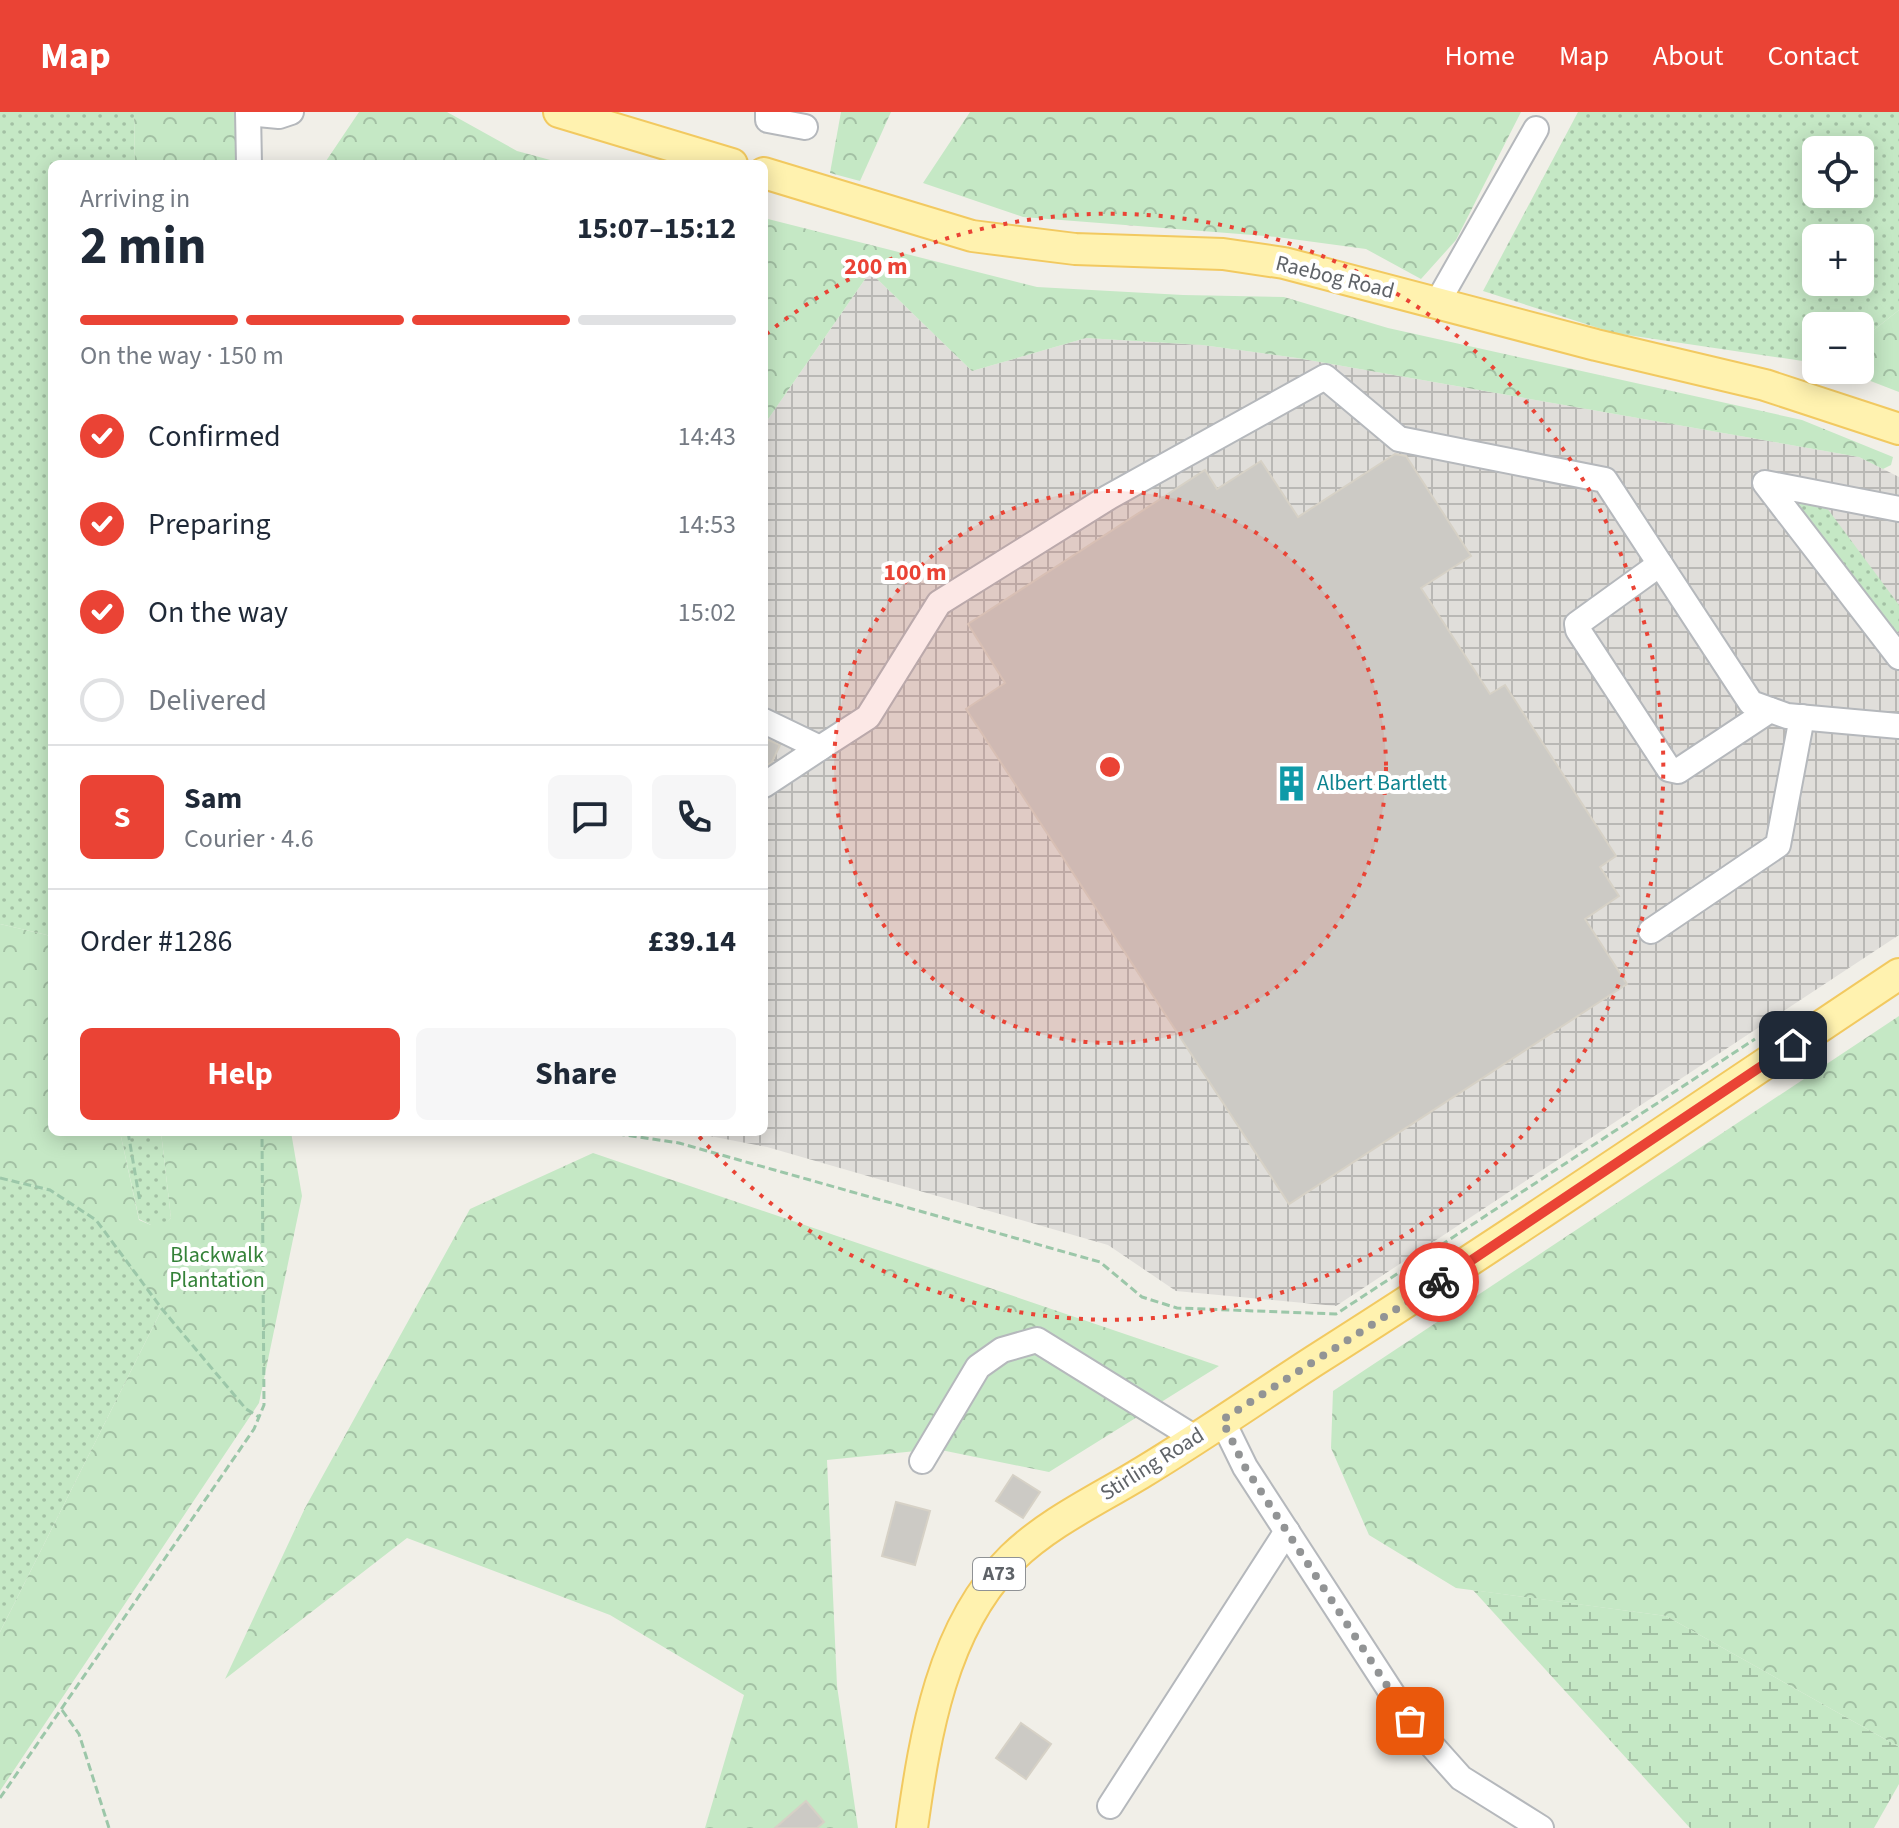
<!DOCTYPE html>
<html lang="en">
<head>
<meta charset="utf-8">
<style>
  :root { --surface:#fff; --page:#f6f6f7; --text:#1f2937; --muted:#747a83; --line:#e0e1e3; --accent:#ea4335 }
  body { margin:0; font-family:"Source Sans 3",sans-serif; background:var(--page); color:var(--text); height:100vh; display:flex; flex-direction:column; font-size:30px; white-space:nowrap }
  * { box-sizing:border-box; margin:0 }
  p { font-size:26px; color:var(--muted) }
  .icon { flex:none; width:44px; height:44px; fill:none; stroke:currentColor; stroke-width:2; stroke-linecap:round; stroke-linejoin:round }
  .map { position:relative; flex:1; overflow:hidden }
  .side { position:absolute; left:48px; top:48px; width:720px; height:976px; display:flex; flex-direction:column; background:var(--surface); border-radius:12px; box-shadow:0 4px 20px #0003 }
  .side>* { flex:none }
  .controls { position:absolute; left:1802px; top:24px; display:grid; gap:16px }
  .controls a { display:grid; place-items:center; width:72px; height:72px; border-radius:12px; background:var(--surface); box-shadow:0 4px 20px #0003; font-size:40px }
  .pin { position:absolute; display:grid; place-items:center; width:68px; height:68px; color:#fff; margin:-34px; border-radius:16px; box-shadow:0 4px 12px #0006 }
  .courier { position:absolute; display:grid; place-items:center; width:80px; height:80px; margin:-40px; border:6px solid #ea4335; border-radius:50%; background:#fff; color:#222; box-shadow:0 2px 10px #0007 }
  .head em { font-style:normal; font-weight:700 }
  .head div { display:flex; flex-direction:column-reverse }
  .head { display:flex; align-items:center; justify-content:space-between; height:136px; padding:0 32px }
  h1 { font-size:52px; font-weight:700; line-height:60px }
  .bar { display:grid; grid-template-columns:repeat(4,1fr); gap:12px 8px; align-content:center; height:96px; padding:0 32px }
  .bar i { height:10px; border-radius:6px; background:var(--line) }
  .bar .selected { background:var(--accent) }
  .bar p { grid-column:span 4 }
  .line { display:flex; align-items:center; gap:20px; padding:0 32px; border-top:2px solid var(--line) }
  .line div { flex:1 }
  .round { display:grid; place-items:center; flex:none; width:84px; height:84px; border-radius:12px; background:var(--page) }
  ol { padding:0 32px; list-style:none }
  li { display:flex; align-items:center; gap:24px; height:88px }
  li p { margin-inline-start:auto }
  li .icon { padding:8px; border-radius:50%; background:var(--accent); color:#fff; stroke-width:4 }
  li:last-child { color:var(--muted) }
  li i { width:44px; height:44px; border:4px solid var(--line); border-radius:50% }
  .action { display:flex; gap:16px; margin-top:auto; padding:16px 32px }
  .action a { flex:1; height:92px; border-radius:12px; background:var(--accent); color:#fff; font-size:32px; font-weight:700; line-height:92px; text-align:center }
  .action a+a { background:var(--page); color:var(--text) }
  header { display:flex; align-items:center; gap:48px; box-sizing:border-box; height:112px; padding:0 40px; background:var(--accent); color:#fff }
  header strong { font-size:38px }
  nav { display:flex; gap:44px; margin-inline-start:auto; font-size:28px }
  .map>svg:first-child { display:block }
</style>
</head>
<body>
<header>
<strong>Map</strong>
<nav><a>Home</a><a>Map</a><a>About</a><a>Contact</a></nav>
</header>
<div class="map">
<svg width="1899" height="1716" viewBox="0 0 1899 1716">
  <defs>
    <pattern id="industrial-grid" width="8" height="8" patternUnits="userSpaceOnUse" patternTransform="scale(2)"><rect width="8" height="8" fill="#e0deda"/><path d="M0 4h8M4 0v8" fill="none" stroke="#b9b8b5"/></pattern>
    <pattern id="grass-dots" width="8" height="8" patternUnits="userSpaceOnUse" patternTransform="scale(2)"><rect width="8" height="8" fill="#c5e8c5"/><path d="M2 2h.1M6 6h.1" fill="none" stroke="#a3c0a4" stroke-width="1.8" stroke-linecap="round"/></pattern>
    <pattern id="forest-crowns" width="20" height="18" patternUnits="userSpaceOnUse" patternTransform="scale(2)"><rect width="20" height="18" fill="#c5e8c5"/><path d="M2 6a3 3 0 1 1 6 0M12 15a3 3 0 1 1 6 0" fill="none" stroke="#a3c0a4"/></pattern>
    <pattern id="wetland-marsh" width="20" height="14" patternUnits="userSpaceOnUse" patternTransform="scale(2)"><rect width="20" height="14" fill="#c5e8c5"/><path d="M1 5h8M5 5V1M11 12h8M15 12V8" fill="none" stroke="#a3c0a4"/></pattern>
  </defs>
  <rect width="100%" height="100%" fill="#f1efe8"/>
  <polygon fill="url(#industrial-grid)" points="870,160 972,259 1086,226 1202,233 1297,246 1859,345 1899,365 1899,823 1336,1194 1176,1179 1108,1133 767,1035 689,1020 764,1020 764,313"/>
  <g fill="url(#grass-dots)" fill-rule="evenodd">
    <polygon points="0,0 134,0 135,52 52,52 52,828 47,823 0,812"/>
    <path d="M1578 0H1899V198L1860 229V214H1816V251L1614 221 1483 179ZM1860 38V82H1816V38ZM1860 126V170H1816V126Z"/>
    <polygon points="1780,380 1818,384 1899,493 1899,519 1889,526"/>
    <polygon points="120,1020 161,1020 171,1106 164,1113 151,1113 139,1107"/>
    <polygon points="0,1066 50,1078 96,1108 162,1197 0,1520"/>
  </g>
  <g fill="url(#forest-crowns)">
    <polygon points="134,0 261,0 262,52 135,52"/>
    <polygon points="359,0 447,0 517,39 565,52 324,52"/>
    <polygon points="841,0 891,0 860,69 830,61"/>
    <polygon points="970,0 1521,0 1456,128 1421,167 1366,137 1277,125 1023,105 923,71"/>
    <polygon points="764,106 1037,175 1183,183 1284,185 1388,216 1802,308 1893,345 1891,353 1883,357 1859,345 1297,246 1202,233 1086,226 972,259 870,160 764,313"/>
    <polygon points="1899,198 1899,280 1842,258 1860,258 1860,229"/>
    <polygon points="0,812 47,823 52,828 52,1020 120,1020 139,1108 151,1113 163,1113 171,1106 161,1020 291,1020 302,1084 259,1291 0,1679 0,1520 162,1197 95,1108 50,1078 0,1066"/>
    <polygon points="1899,904 1899,1635 1666,1504 1456,1476 1369,1423 1331,1336 1333,1279"/>
    <polygon points="593,1041 1219,1254 1049,1360 936,1337 827,1348 837,1574 858,1716 705,1716 744,1583 610,1503 407,1426 225,1567 305,1396 470,1097"/>
  </g>
  <polygon fill="url(#wetland-marsh)" points="1473,1478 1666,1504 1899,1635 1899,1672 1874,1716 1690,1716"/>
  <g fill="#cccac5" stroke="#d6d1c6" stroke-width="2">
    <polygon points="1395,342 1406,344 1471,444 1421,476 1490,582 1505,573 1616,744 1600,755 1619,784 1585,807 1627,872 1289,1092 966,597 1005,571 968,512 1205,358 1217,377 1261,349 1298,405"/>
    <polygon points="764,626 780,633 772,650 764,655"/>
    <polygon points="1013,1363 1040,1380 1023,1406 996,1389"/>
    <polygon points="896,1390 930,1399 915,1453 882,1444"/>
    <polygon points="1021,1611 1051,1632 1026,1667 996,1646"/>
    <polygon points="806,1689 824,1710 817,1716 775,1716"/>
  </g>
  <g fill="none" stroke-linecap="round" stroke-linejoin="round">
    <defs>
      <g id="minor">
        <polyline points="248,0 249,52"/>
        <polyline points="768,0 768,8 805,15"/>
        <polyline points="248,1 279,4 291,0"/>
        <polyline points="1437,191 1536,17"/>
        <polyline points="1899,397 1765,371 1899,545"/>
        <polyline points="1660,452 1577,512 1578,518 1669,657 1678,659 1770,598"/>
        <polyline points="764,609 820,636 868,605 939,491 1109,385 1325,265 1399,327 1605,368 1751,591 1787,604 1899,614"/>
        <polyline points="764,673 820,636"/>
        <polyline points="1651,819 1778,733 1802,605"/>
        <polyline points="1222,1308 1245,1355 1410,1609 1461,1666 1541,1716"/>
        <polyline points="922,1349 978,1255 1002,1238 1037,1228 1195,1326"/>
        <polyline points="1110,1694 1287,1419"/>
      </g>
      <g id="major">
        <polyline points="559,0 732,52"/>
        <polyline points="764,61 972,124 1075,137 1223,142 1284,151 1596,233 1765,273 1899,317"/>
        <path d="M912 1716C925 1623 942 1515 1012 1446 1049 1410 1099 1387 1143 1360 1201 1325 1257 1286 1314 1249 1511 1124 1704 992 1899 862"/>
      </g>
    </defs>
    <use href="#minor" stroke="#b5b8bc" stroke-width="28"/>
    <use href="#major" stroke="#f2c960" stroke-width="34"/>
    <g stroke="#9cc7a9" stroke-width="3" stroke-dasharray="8 4" stroke-linecap="butt">
      <polyline points="128,1020 140,1090"/>
      <polyline points="605,1020 679,1031 1100,1150 1142,1185 1177,1196 1336,1202 1755,927"/>
      <polyline points="0,1066 50,1078 96,1108 162,1197 246,1297 259,1305"/>
      <polyline points="62,1598 79,1622 109,1716"/>
      <polyline points="0,1686 254,1317 264,1293 262,1020"/>
    </g>
    <use href="#minor" stroke="#fff" stroke-width="24"/>
    <use href="#major" stroke="#fff2af" stroke-width="30"/>
  </g>
  <g fill="none" stroke-linecap="round" stroke-linejoin="round">
    <polyline stroke="#929495" stroke-width="8" stroke-dasharray="0 14.4" points="1410,1609 1245,1355 1222,1308 1439,1170"/>
    <polyline stroke="#ea4335" stroke-width="10" points="1439,1170 1793,933"/>
  </g>
  <circle cx="1110" cy="655" r="276" fill="#ea4335" fill-opacity=".12"/>
  <g fill="none" stroke="#ea4335" stroke-width="4" stroke-dasharray="4 8">
    <circle cx="1110" cy="655" r="276"/>
    <path d="M766 222A553 553 0 1 1 696 1021"/>
  </g>
  <defs>
    <symbol id="building-bare" viewBox="-9 -9 18 18"><path d="M-4-6H4V6H1V3H-1V6H-4ZM-2.5-4.3h1.7v1.8h-1.7ZM.8-4.3h1.7v1.8H.8ZM-2.5-1h1.7V.8h-1.7ZM.8-1h1.7V.8H.8Z" fill="#0f9aa8" stroke="#fff" stroke-width="2.5" paint-order="stroke"/></symbol>
  </defs>
  <g fill-rule="evenodd">
    <use href="#building-bare" x="1266" y="646" width="51" height="51"/>
  </g>
  <g text-anchor="middle" dominant-baseline="central" stroke-width="8" stroke-linejoin="round" paint-order="stroke">
    <rect fill="#fff" stroke="#8f9295" stroke-width="2" x="973" y="1446" width="52" height="32" rx="6"/>
    <g font-size="20" font-weight="bold" fill="#5f6368">
      <text x="999" y="1462">A73</text>
    </g>
    <g font-size="22" fill="#5f6368" stroke="#fff">
      <text transform="translate(1335 165) rotate(14)">Raebog Road</text>
      <text transform="translate(1152 1352) rotate(-32)">Stirling Road</text>
    </g>
    <g font-size="22" fill="#0d838f" stroke="#fff" text-anchor="start">
      <text x="1317" y="671">Albert Bartlett</text>
    </g>
    <g font-size="22" fill="#348238" stroke="#fff">
      <text x="217" y="1143">Blackwalk<tspan x="217" dy="25">Plantation</tspan></text>
    </g>
  </g>
  <circle cx="1110" cy="655" r="12" fill="#ea4335" stroke="#fff" stroke-width="4"/>
  <g font-size="24" text-anchor="middle" font-weight="bold" fill="#ea4335" stroke="#fff" stroke-width="8" stroke-linejoin="round" paint-order="stroke">
    <text x="876" y="162">200 m</text>
    <text x="915" y="468">100 m</text>
  </g>
</svg>
<div class="controls">
<a><svg class="icon" aria-label="locate" viewBox="0 0 24 24"><circle cx="12" cy="12" r="6"/><path d="M12 2v4M12 18v4M2 12h4M18 12h4"/></svg></a>
<a>+</a>
<a>−</a>
</div>
<div class="pin" style="left:1410px;top:1609px;background:#ea580c"><svg class="icon" aria-label="bag" viewBox="0 0 24 24"><path d="M5 8h14l-1 12H6zM9 8a3 3 0 0 1 6 0"/></svg></div>
<div class="pin" style="left:1793px;top:933px;background:#1f2937"><svg class="icon" aria-label="home" viewBox="0 0 24 24"><path d="M3 11l9-7 9 7M6 9v11h12V9"/></svg></div>
<div class="courier" style="left:1439px;top:1170px"><svg class="icon" aria-label="bike" viewBox="0 0 24 24"><circle cx="6" cy="16" r="4"/><circle cx="18" cy="16" r="4"/><path d="M6 16l4-8h5l3 8M10 8l3 8H6M13 5h3"/></svg></div>
<section class="side">
<div class="head"><div><h1>2 min</h1><p>Arriving in</p></div><em>15:07–15:12</em></div>
<div class="bar"><i class="selected"></i><i class="selected"></i><i class="selected"></i><i></i><p>On the way · 150 m</p></div>
<ol>
<li><svg class="icon" aria-label="check" viewBox="0 0 24 24"><path d="M5 12l5 5 9-10"/></svg>Confirmed<p>14:43</p></li>
<li><svg class="icon" aria-label="check" viewBox="0 0 24 24"><path d="M5 12l5 5 9-10"/></svg>Preparing<p>14:53</p></li>
<li><svg class="icon" aria-label="check" viewBox="0 0 24 24"><path d="M5 12l5 5 9-10"/></svg>On the way<p>15:02</p></li>
<li><i></i>Delivered</li>
</ol>
<div class="line" style="height:144px"><b class="round" style="background:var(--accent);color:#fff">S</b><div><b>Sam</b><p>Courier · 4.6</p></div><a class="round"><svg class="icon" aria-label="chat" viewBox="0 0 24 24"><path d="M4 5h16v11H9l-5 4z"/></svg></a><a class="round"><svg class="icon" aria-label="phone" viewBox="0 0 24 24"><path d="M5 4h4l2 5-3 2q2 4 5 5l2-3 5 2v4C11 20 4 13 5 4z"/></svg></a></div>
<div class="line" style="height:104px"><div>Order #1286</div><b>£39.14</b></div>
<div class="action"><a>Help</a><a>Share</a></div>
</section>
</div>
</body>
</html>
